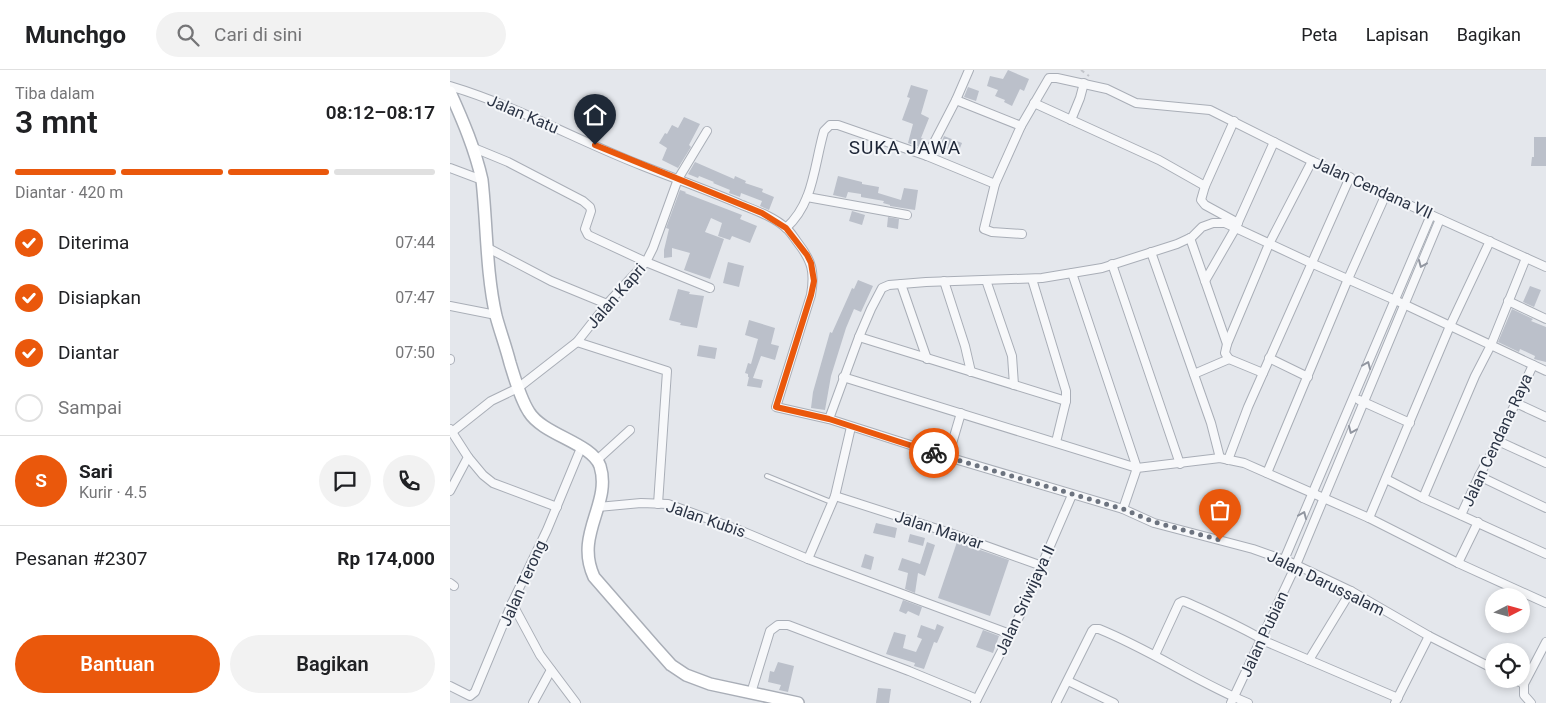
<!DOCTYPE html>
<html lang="id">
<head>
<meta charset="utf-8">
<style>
  :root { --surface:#fff; --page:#f2f2f2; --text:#202124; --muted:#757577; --line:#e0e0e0; --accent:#ea580c }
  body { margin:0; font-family:Roboto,sans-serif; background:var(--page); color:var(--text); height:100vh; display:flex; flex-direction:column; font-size:19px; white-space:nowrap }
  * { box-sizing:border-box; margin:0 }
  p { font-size:16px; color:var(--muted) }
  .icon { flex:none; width:28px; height:28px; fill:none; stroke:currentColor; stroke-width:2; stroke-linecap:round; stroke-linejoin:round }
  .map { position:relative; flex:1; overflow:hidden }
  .details { display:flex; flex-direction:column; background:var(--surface); width:450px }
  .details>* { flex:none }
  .needle { width:32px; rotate:84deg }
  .fabs { position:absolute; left:1035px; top:518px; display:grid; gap:10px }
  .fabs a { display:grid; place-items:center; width:45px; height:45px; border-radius:50%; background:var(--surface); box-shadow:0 2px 8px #0003; font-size:25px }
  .pin { position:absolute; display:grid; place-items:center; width:42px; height:42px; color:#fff; margin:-51px -21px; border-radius:50% 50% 50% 0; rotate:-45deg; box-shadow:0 0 5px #0007 }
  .pin .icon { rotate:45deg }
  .courier { position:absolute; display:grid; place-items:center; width:50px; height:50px; margin:-25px; border:4px solid #ea580c; border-radius:50%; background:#fff; color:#222; box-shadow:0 1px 6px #0007 }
  .headline em { font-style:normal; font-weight:600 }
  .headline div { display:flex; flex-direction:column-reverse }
  .headline { display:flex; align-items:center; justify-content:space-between; height:85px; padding:0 15px }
  h1 { font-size:32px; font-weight:600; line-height:38px }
  .bar { display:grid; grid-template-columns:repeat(4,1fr); gap:8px 5px; align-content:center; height:60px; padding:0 15px }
  .bar i { height:6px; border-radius:4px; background:var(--line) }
  .bar .active { background:var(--accent) }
  .bar p { grid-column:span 4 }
  .line { display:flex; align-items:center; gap:12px; padding:0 15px; border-top:1px solid var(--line) }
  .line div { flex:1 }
  .round { display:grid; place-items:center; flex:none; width:52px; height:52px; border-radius:26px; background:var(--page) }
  ol { padding:0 15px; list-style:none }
  li { display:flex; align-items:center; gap:15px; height:55px }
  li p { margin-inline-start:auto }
  li .icon { padding:5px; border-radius:50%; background:var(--accent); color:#fff; stroke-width:4 }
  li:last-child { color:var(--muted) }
  li i { width:28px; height:28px; border:2px solid var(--line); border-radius:50% }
  .primary-button { display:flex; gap:10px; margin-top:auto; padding:10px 15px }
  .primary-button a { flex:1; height:58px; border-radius:30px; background:var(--accent); color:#fff; font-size:20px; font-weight:600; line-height:58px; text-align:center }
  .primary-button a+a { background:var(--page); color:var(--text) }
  header { display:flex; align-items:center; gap:30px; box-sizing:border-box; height:70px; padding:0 25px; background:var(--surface); border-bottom:1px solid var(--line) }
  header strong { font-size:24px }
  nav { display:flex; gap:28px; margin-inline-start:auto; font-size:18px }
  .search { width:350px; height:45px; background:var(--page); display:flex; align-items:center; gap:12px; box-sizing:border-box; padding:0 18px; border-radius:28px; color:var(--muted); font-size:19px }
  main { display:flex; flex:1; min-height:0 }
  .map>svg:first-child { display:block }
</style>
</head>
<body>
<header>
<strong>Munchgo</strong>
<div class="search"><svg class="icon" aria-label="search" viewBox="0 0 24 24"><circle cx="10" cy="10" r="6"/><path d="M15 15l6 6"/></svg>Cari di sini</div>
<nav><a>Peta</a><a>Lapisan</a><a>Bagikan</a></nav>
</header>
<main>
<section class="details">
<div class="headline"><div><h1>3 mnt</h1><p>Tiba dalam</p></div><em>08:12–08:17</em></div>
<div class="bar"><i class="active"></i><i class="active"></i><i class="active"></i><i></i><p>Diantar · 420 m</p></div>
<ol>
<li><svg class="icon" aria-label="check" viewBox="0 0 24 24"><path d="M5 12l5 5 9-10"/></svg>Diterima<p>07:44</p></li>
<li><svg class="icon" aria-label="check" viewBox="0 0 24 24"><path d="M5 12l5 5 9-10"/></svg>Disiapkan<p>07:47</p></li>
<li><svg class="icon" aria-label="check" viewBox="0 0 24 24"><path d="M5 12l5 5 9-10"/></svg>Diantar<p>07:50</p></li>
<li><i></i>Sampai</li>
</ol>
<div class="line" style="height:90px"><b class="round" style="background:var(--accent);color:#fff">S</b><div><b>Sari</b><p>Kurir · 4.5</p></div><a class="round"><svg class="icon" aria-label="chat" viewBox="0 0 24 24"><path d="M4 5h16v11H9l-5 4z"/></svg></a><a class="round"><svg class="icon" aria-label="phone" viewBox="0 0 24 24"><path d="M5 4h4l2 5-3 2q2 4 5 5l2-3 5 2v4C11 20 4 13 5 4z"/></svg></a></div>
<div class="line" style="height:65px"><div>Pesanan #2307</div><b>Rp 174,000</b></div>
<div class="primary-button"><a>Bantuan</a><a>Bagikan</a></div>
</section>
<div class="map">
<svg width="1096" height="633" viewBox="0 0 1096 633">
  <rect width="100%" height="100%" fill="#e4e7ec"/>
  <g fill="#bbc0ca">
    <polygon points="558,0 579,9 574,21 570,19 562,36 554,32 555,30 545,26 548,20 537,16 540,6 553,9"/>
    <polygon points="461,15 478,20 471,44 479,48 471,68 474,69 472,78 458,73 463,54 452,50 460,28 457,27"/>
    <polygon points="518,17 529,21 526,31 514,27"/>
    <polygon points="234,47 250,54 239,75 241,77 228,98 212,90 217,78 209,73 215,63 217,64 222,55 228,58"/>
    <polygon points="494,66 512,73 508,83 490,76"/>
    <polygon points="1084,67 1096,67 1096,96 1081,96 1082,87 1084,87"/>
    <polygon points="245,92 284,109 285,106 296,111 295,113 313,119 312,122 324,127 319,140 310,136 312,131 291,123 290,127 279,123 280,120 263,113 264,112 249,106 248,108 238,104"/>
    <polygon points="388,106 412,112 412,114 429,117 428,123 451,130 454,118 468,120 465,140 440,136 440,135 433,133 434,131 411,127 411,124 398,122 396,128 383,125"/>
    <polygon points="230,120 236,122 235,123 292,145 290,149 307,156 300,173 282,166 280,170 268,166 272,153 261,148 255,162 274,169 260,209 234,200 240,183 222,178 222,187 214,188 214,180 219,159 216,158"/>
    <polygon points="402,141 415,145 412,155 399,151"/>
    <polygon points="438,147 449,149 448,159 437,157"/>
    <polygon points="278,192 294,196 289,217 273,213"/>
    <polygon points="408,210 423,216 411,242 404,239 396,258 381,306 375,340 361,338 363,322 380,262 382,263 399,225 402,218 404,219"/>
    <polygon points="1080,216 1091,220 1084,237 1073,232"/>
    <polygon points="228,219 240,222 239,224 254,226 247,258 230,255 231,253 219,250"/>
    <polygon points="1062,239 1083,249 1081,251 1096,257 1096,292 1084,289 1085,286 1070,279 1069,282 1048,272"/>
    <polygon points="299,250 325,258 321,274 329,276 325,290 311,286 303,308 313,310 311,318 297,316 299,307 302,308 298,307 298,304 295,303 298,293 301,294 308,269 295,265"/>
    <polygon points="249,275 267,278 265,289 247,286"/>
    <polygon points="426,453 447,458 445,468 423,463"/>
    <polygon points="460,464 475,468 473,476 458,472"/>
    <polygon points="477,472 485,475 475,506 468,503 465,523 455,519 458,503 448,500 452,488 470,494"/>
    <polygon points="507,472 559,490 540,546 488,528"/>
    <polygon points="415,484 424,487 421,500 411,497"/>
    <polygon points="453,530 472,537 469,546 458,541 456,544 449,541"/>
    <polygon points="487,554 494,557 487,573 484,572 474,599 464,596 465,593 436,584 444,562 456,565 453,578 466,582 472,569 467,567 471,555 485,560"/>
    <polygon points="533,560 549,566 543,583 526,577"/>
    <polygon points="328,592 344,596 338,622 329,620 331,615 318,612 320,601 324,602"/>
    <polygon points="428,618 441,619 439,633 426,633"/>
  </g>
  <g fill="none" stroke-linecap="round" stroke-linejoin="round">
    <defs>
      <polyline id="lane" points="317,406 381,432"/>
      <g id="street">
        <path d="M0 16C67 36 128 71 193 96 226 109 260 121 292 135 307 141 324 147 336 158 341 162 344 168 348 173 362 191 365 202 361 225L326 337 379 349 498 387 673 439 704 453 803 479 840 492 901 521 979 566 1044 599"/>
        <polyline points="506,30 571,56 545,114"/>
        <polyline points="584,33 709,90 755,116"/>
        <polyline points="621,50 630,28 634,13"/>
        <polyline points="784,51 755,116 751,130 755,135 788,153"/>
        <polyline points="571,56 599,8 607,8 657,19 686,33 760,40 862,91 1096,197"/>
        <polyline points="24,78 58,92 133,131 140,137 141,141 135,159 138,165 196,192 260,218"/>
        <polyline points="477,86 506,30 519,0"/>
        <polyline points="0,98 32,110"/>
        <polyline points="357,127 457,145"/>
        <path d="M336 158C364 133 364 95 374 61L380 55H388L477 86 545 114 534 159 542 162 572 164"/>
        <polyline points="740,168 777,274"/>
        <polyline points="38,178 101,211 157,234"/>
        <polyline points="701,182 761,353 770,388"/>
        <polyline points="662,194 730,394"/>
        <polyline points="622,203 687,398"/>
        <polyline points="582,209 616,321 616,331"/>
        <polyline points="536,210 562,286 564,315"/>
        <polyline points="494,211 515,276 521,302"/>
        <polyline points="755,211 785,159 824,72"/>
        <polyline points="451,214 477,289"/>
        <polyline points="1058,231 1096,249"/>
        <polyline points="0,236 46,245"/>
        <polyline points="409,267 616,331 606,372"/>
        <polyline points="127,272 217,301 208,434"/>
        <polyline points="819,288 858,307"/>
        <polyline points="0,290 0,289"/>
        <polyline points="813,303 779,289 775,283 777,274 819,174 862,91"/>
        <polyline points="744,304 779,289"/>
        <polyline points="393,307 687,398"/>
        <polyline points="909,330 960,353"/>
        <polyline points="1066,333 1096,347"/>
        <polyline points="379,349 409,267 421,239 432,218 439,215 476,212 592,208 652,198 727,174 742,167 752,157 763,153 775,153 861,193 945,230 1096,301"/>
        <polyline points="401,357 385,426 358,489 560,564"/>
        <polyline points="0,359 18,387 0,421"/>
        <polyline points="2,362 41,331 68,318 127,272 157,234 196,192 203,178 228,109 257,61"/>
        <polyline points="1048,371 1096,393"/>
        <polyline points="18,387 33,405 43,413 107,437"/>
        <polyline points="498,387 511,343"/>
        <polyline points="147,390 180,360"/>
        <polyline points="778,390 798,337 900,107"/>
        <polyline points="817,403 898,209 936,124"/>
        <polyline points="1029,406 1096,438"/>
        <polyline points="936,409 973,428 1096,484"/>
        <polyline points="385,426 500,463 592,496"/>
        <polyline points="973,428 1025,306 1041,275 1076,188"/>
        <polyline points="148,437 191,433 218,434 294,462 358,489"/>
        <polyline points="673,439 687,398 770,388 794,393 919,448 1008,493 1096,533"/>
        <polyline points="1011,445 1029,406 1048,371 1083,295"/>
        <polyline points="919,448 1000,256 1040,171"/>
        <polyline points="834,490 981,145"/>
        <polyline points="1008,493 1028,452"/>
        <polyline points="0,513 4,516"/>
        <polyline points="62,533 90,585 126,633"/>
        <path d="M705 585 729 533 733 531C744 535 808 565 812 570L859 590 901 521"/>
        <polyline points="859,590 948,628"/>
        <polyline points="1063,609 1074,614 1074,625 1081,633"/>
        <polyline points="618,611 664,633"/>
        <polyline points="1074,614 1096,572"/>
        <polyline points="0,616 20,626 25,622 62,533 97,460 131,378"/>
        <polyline points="301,623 320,561 328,555 338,555 459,601 527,629"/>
        <polyline points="83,633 101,600"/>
        <polyline points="525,633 572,541 622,425"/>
        <path d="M606 633 642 561 644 559H649C701 580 747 612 798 633"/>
        <polyline points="781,633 846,495 990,149"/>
        <polyline points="945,633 979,566"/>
      </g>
      <path id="secondary" d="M0 22C13 51 25 79 32 110 37 155 36 202 46 246 50 261 56 277 60 293 65 309 70 328 79 342 93 365 142 373 150 396 162 434 124 464 144 507L205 577 221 595 236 605 260 614 348 633"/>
    </defs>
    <use href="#lane" stroke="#a9aeb7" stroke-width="6"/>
    <use href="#street" stroke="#a9aeb7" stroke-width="10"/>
    <use href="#secondary" stroke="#a9aeb7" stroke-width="14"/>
    <polyline stroke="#c2c5cb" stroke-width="2" stroke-dasharray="4 4" stroke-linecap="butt" points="631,0 639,6"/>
    <use href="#lane" stroke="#f7f8fa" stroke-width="4"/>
    <use href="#street" stroke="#f7f8fa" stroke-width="8"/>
    <use href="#secondary" stroke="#fff" stroke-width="11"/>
  </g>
  <defs><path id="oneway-chevron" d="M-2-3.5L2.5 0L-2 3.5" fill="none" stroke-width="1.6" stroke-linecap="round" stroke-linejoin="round" transform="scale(1.25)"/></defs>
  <g stroke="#9196a0">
    <use href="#oneway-chevron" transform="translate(972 194) rotate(113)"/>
    <use href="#oneway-chevron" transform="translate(917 295) rotate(-67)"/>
    <use href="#oneway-chevron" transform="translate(902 360) rotate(113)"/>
    <use href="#oneway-chevron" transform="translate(853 445) rotate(-67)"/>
  </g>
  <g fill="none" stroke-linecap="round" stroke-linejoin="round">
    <polyline stroke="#6c737f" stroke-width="5" stroke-dasharray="0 9" points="484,383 673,439 704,452 770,470"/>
    <polyline stroke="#ea580c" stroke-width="6" points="145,75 312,143 336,158 357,185 361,193 364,211 361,225 326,337 379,349 484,383"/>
  </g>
  <g text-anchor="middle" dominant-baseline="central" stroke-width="4" stroke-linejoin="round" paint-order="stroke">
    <g font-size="16" fill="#2b3445" stroke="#f4f6f9">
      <text transform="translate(73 44) rotate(23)">Jalan Katu</text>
      <text transform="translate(923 118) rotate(24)">Jalan Cendana VII</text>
      <text transform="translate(166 226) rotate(-49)">Jalan Kapri</text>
      <text transform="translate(1047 370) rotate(-65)">Jalan Cendana Raya</text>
      <text transform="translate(256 449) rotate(19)">Jalan Kubis</text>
      <text transform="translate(489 460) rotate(18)">Jalan Mawar</text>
      <text transform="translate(73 513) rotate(-66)">Jalan Terong</text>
      <text transform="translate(876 513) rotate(26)">Jalan Darussalam</text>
      <text transform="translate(575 530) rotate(-65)">Jalan Sriwijaya II</text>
      <text transform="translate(814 564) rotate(-65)">Jalan Pubian</text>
    </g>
    <g font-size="19" letter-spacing="1" fill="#1d2536" stroke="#f4f6f9">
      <text x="455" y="77">SUKA JAWA</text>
    </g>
  </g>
</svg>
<div class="fabs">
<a><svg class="needle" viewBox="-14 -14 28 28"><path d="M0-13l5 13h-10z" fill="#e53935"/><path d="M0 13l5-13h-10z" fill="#757577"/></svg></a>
<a><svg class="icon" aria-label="locate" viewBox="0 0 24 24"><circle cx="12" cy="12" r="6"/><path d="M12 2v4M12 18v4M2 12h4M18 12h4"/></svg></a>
</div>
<div class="pin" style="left:770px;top:470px;background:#ea580c"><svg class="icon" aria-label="bag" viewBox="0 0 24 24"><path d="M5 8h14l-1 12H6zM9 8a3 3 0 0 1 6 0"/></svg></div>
<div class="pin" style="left:145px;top:75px;background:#1f2937"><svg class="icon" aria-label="home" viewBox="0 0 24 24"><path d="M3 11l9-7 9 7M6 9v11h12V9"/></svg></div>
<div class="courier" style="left:484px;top:383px"><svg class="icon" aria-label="bike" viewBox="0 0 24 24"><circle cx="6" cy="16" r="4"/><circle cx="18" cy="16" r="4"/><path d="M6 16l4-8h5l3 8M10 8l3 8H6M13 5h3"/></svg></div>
</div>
</main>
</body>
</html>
